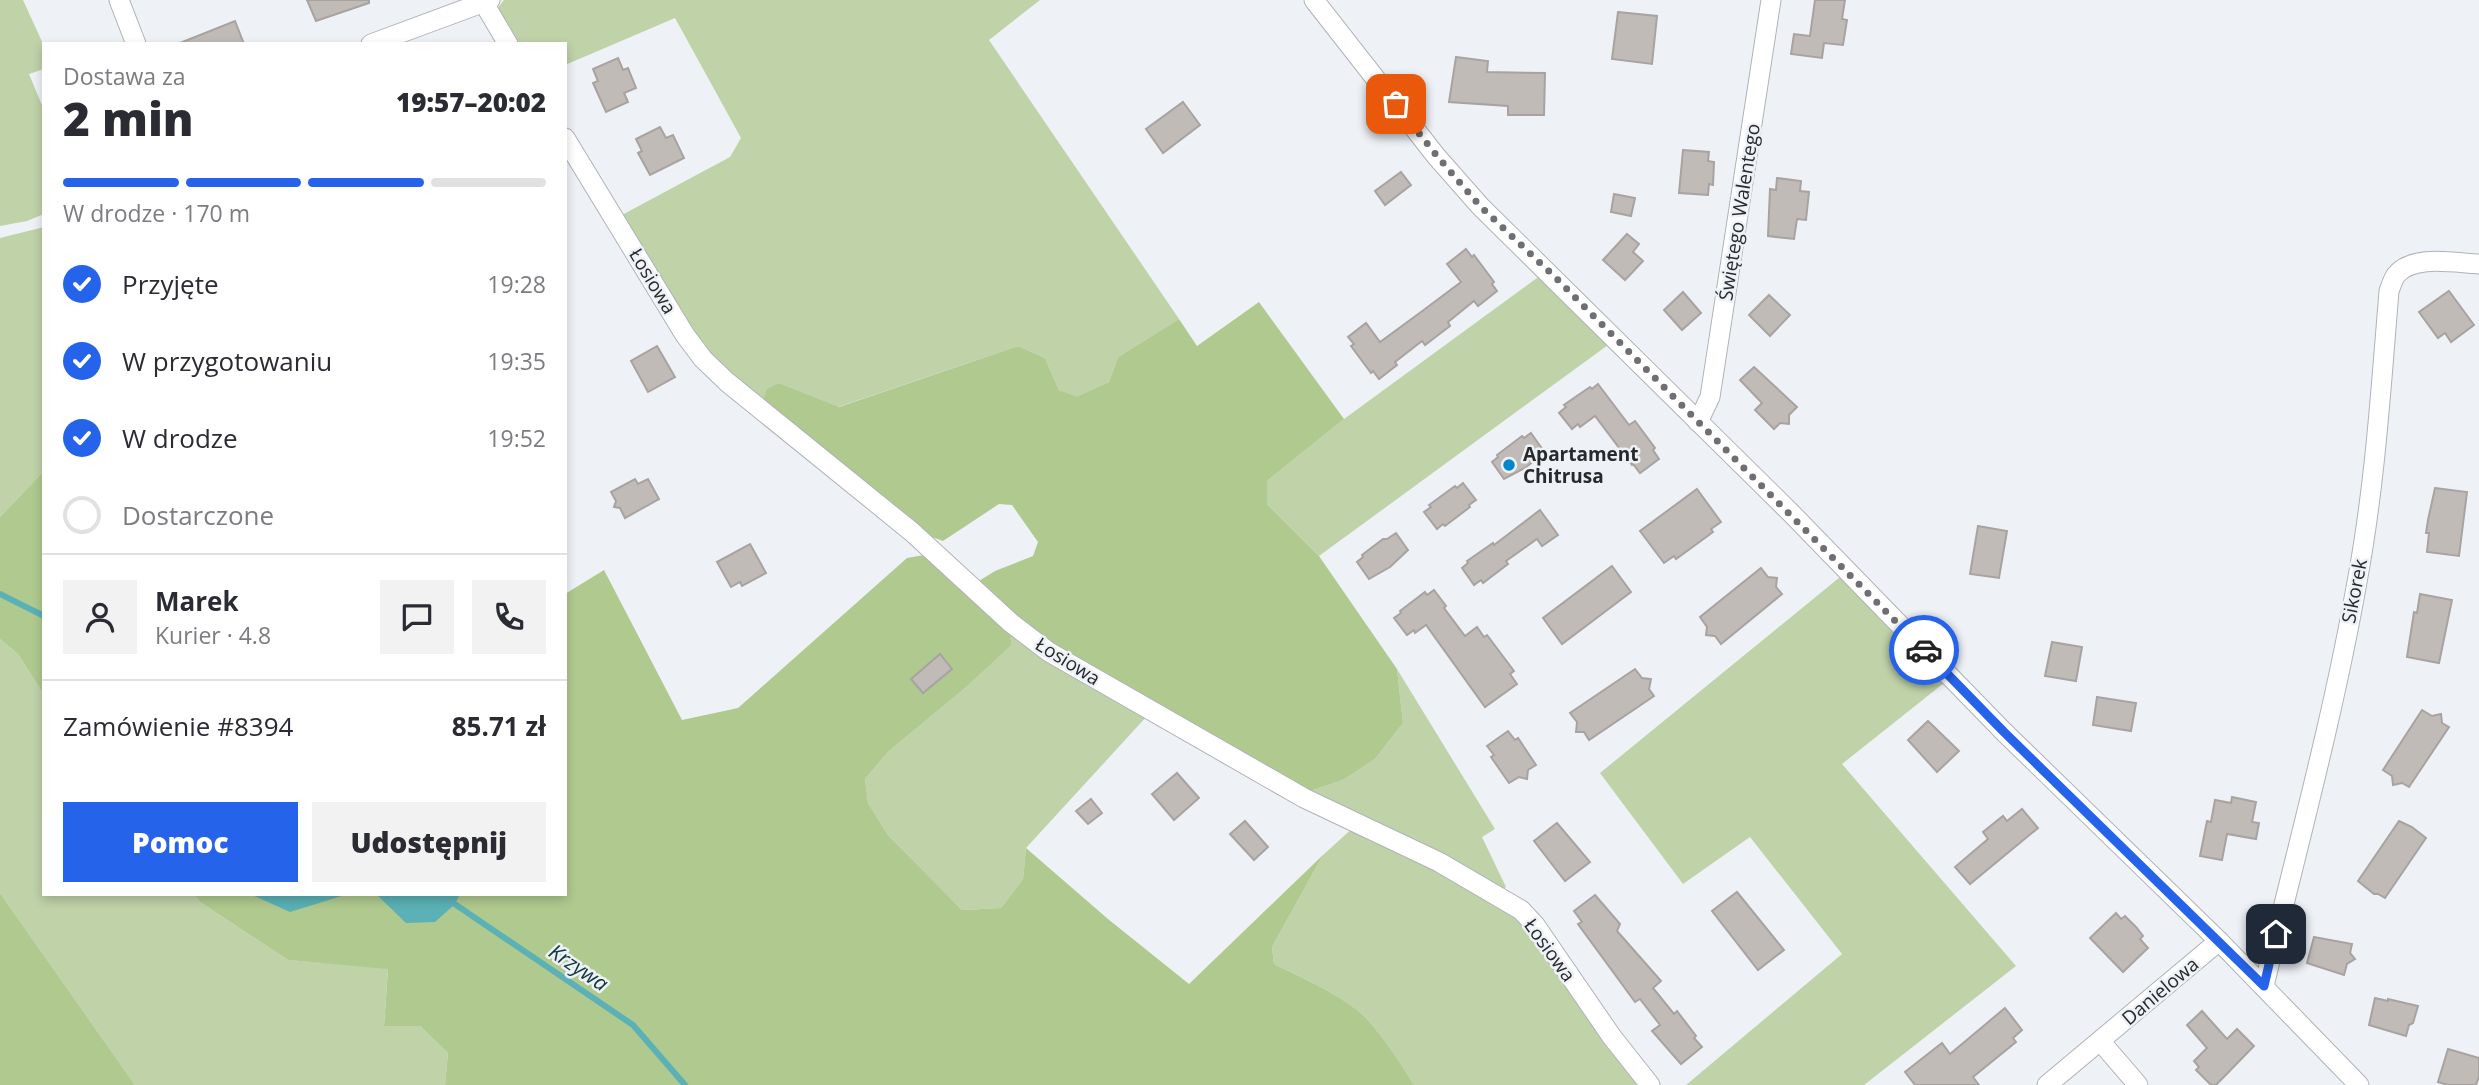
<!DOCTYPE html>
<html lang="pl">
<head>
<meta charset="utf-8">
<style>
  :root { --surface:#fff; --page:#f2f2f3; --text:#2b2b33; --muted:#7c7c81; --line:#e1e1e2; --accent:#2563eb }
  body { margin:0; font-family:"Open Sans",sans-serif; background:var(--page); color:var(--text); height:100vh; display:flex; flex-direction:column; font-size:26px; white-space:nowrap }
  * { box-sizing:border-box; margin:0 }
  p { font-size:23px; color:var(--muted) }
  .icon { flex:none; width:38px; height:38px; fill:none; stroke:currentColor; stroke-width:2; stroke-linecap:round; stroke-linejoin:round }
  .map { position:relative; flex:1; overflow:hidden }
  .sheet { position:absolute; left:42px; top:42px; width:525px; height:854px; display:flex; flex-direction:column; background:var(--surface); border-radius:0px; box-shadow:0 4px 10px #0003 }
  .sheet>* { flex:none }
  .pin { position:absolute; display:grid; place-items:center; width:60px; height:60px; color:#fff; margin:-30px; border-radius:14px; box-shadow:0 4px 10px #0006 }
  .courier { position:absolute; display:grid; place-items:center; width:70px; height:70px; margin:-35px; border:5px solid #2563eb; border-radius:50%; background:#fff; color:#222; box-shadow:0 2px 9px #0007 }
  .overview em { font-style:normal; font-weight:800 }
  .overview div { display:flex; flex-direction:column-reverse }
  .overview { display:flex; align-items:center; justify-content:space-between; height:119px; padding:0 21px }
  h1 { font-size:46px; font-weight:800; line-height:52px }
  .bar { display:grid; grid-template-columns:repeat(4,1fr); gap:10px 7px; align-content:center; height:84px; padding:0 21px }
  .bar i { height:9px; border-radius:5px; background:var(--line) }
  .bar .active { background:var(--accent) }
  .bar p { grid-column:span 4 }
  .line { display:flex; align-items:center; gap:18px; padding:0 21px; border-top:2px solid var(--line) }
  .line div { flex:1 }
  .round { display:grid; place-items:center; flex:none; width:74px; height:74px; border-radius:0px; background:var(--page) }
  ol { padding:0 21px; list-style:none }
  li { display:flex; align-items:center; gap:21px; height:77px }
  li p { margin-inline-start:auto }
  li .icon { padding:7px; border-radius:50%; background:var(--accent); color:#fff; stroke-width:4 }
  li:last-child { color:var(--muted) }
  li i { width:38px; height:38px; border:4px solid var(--line); border-radius:50% }
  .button { display:flex; gap:14px; margin-top:auto; padding:14px 21px }
  .button a { flex:1; height:80px; border-radius:0px; background:var(--accent); color:#fff; font-size:28px; font-weight:800; line-height:80px; text-align:center }
  .button a+a { background:var(--page); color:var(--text) }
  .map>svg:first-child { display:block }
</style>
</head>
<body>
<div class="map">
<svg width="2479" height="1085" viewBox="0 0 2479 1085">
  <rect width="100%" height="100%" fill="#eef2f7"/>
  <g fill="#bfd2a8">
    <polygon points="0,0 23,0 44,46 44,69 29,74 44,110 44,214 27,221 0,226"/>
    <polygon points="504,0 1040,0 989,40 1179,319 1118,357 1109,382 1077,398 1059,390 1045,358 1018,346 838,407 779,383 763,401 730,374 690,331 620,216 730,157 741,138 675,18 565,65 565,44 514,44 498,8"/>
    <polygon points="44,227 44,471 0,517 0,238"/>
    <polygon points="1541,275 1608,345 1319,556 1267,504 1267,481 1344,419"/>
    <polygon points="1840,577 1944,683 1842,764 2016,966 1864,1085 1686,1085 1842,954 1750,837 1683,884 1600,773"/>
    <polygon points="1010,627 1148,715 1026,848 1023,879 1001,908 962,910 888,835 868,803 865,779 889,751 964,689 1010,645"/>
    <polygon points="0,639 18,654 44,695 44,894 194,894 200,902 288,960 388,968 384,1026 420,1026 448,1053 445,1085 135,1085 0,893"/>
    <polygon points="1397,669 1495,829 1482,837 1506,887 1500,891 1307,792 1343,780 1375,759 1403,723"/>
    <path d="M1355 826 1512 913 1531 932 1642 1085H1414C1400 1062 1385 1039 1367 1019 1345 996 1302 978 1274 964L1272 947 1323 855Z"/>
  </g>
  <g fill="#afc98f">
    <polygon points="1259,302 1344,419 1267,481 1267,504 1319,556 1397,669 1403,723 1375,759 1343,780 1307,792 1053,649 974,584 995,571 1033,556 1038,542 1012,505 999,504 943,541 916,531 763,401 767,389 779,383 839,407 1018,346 1045,358 1059,390 1077,397 1109,382 1118,357 1179,319 1197,346"/>
    <polygon points="44,471 44,695 18,654 0,639 0,517"/>
    <path d="M930 554 1010 627 1011 645 964 689 889 751 865 779 868 803 888 835 962 910 1001 908 1023 879 1026 848 1108 919 1189 984 1323 855 1272 947 1274 964C1302 978 1345 996 1367 1019 1385 1039 1400 1062 1414 1085H445L448 1053 420 1026H384L388 969 288 960 200 902 194 894H565V594L604 570 682 720 738 708 907 558Z"/>
    <polygon points="0,893 135,1085 0,1085"/>
  </g>
  <g fill="#5bb1b6">
    <polygon points="250,894 348,894 290,912"/>
    <polygon points="376,894 460,894 455,904 435,922 406,923"/>
  </g>
  <g fill="none" stroke-linecap="round" stroke-linejoin="round">
    <g stroke="#5bb1b6" stroke-width="6">
      <polyline points="0,594 44,616"/>
      <polyline points="440,894 633,1025 685,1085"/>
    </g>
  </g>
  <g fill="#c0bbb7" stroke="#a8a3a0" stroke-width="2">
    <polygon points="307,0 369,0 369,3 316,21"/>
    <polygon points="1815,0 1845,0 1842,19 1847,20 1843,45 1824,43 1822,58 1791,54 1794,34 1810,36"/>
    <polygon points="1618,12 1657,16 1652,64 1612,59"/>
    <polygon points="235,21 244,44 180,44 180,43"/>
    <polygon points="1456,57 1488,61 1487,72 1545,73 1544,115 1508,115 1508,106 1449,102"/>
    <polygon points="618,58 623,70 628,68 636,88 624,93 628,102 606,112 593,83 598,81 593,69"/>
    <polygon points="1183,102 1200,125 1163,153 1146,129"/>
    <polygon points="660,127 666,138 673,135 684,158 650,175 638,153 642,151 636,139"/>
    <polygon points="1683,150 1709,152 1708,161 1714,162 1713,185 1709,184 1708,195 1679,193"/>
    <polygon points="1401,172 1411,185 1385,205 1375,191"/>
    <polygon points="1777,178 1801,181 1800,191 1809,192 1806,220 1797,219 1794,239 1768,236 1770,189 1776,190"/>
    <polygon points="1614,194 1635,198 1631,216 1611,212"/>
    <polygon points="1627,234 1639,244 1633,252 1643,261 1625,280 1603,260"/>
    <polygon points="1466,249 1472,257 1474,255 1494,282 1492,284 1497,291 1478,306 1474,301 1448,322 1450,326 1425,345 1422,341 1395,362 1397,365 1379,379 1373,371 1371,373 1351,346 1354,344 1348,337 1366,323 1380,342 1421,312 1461,282 1447,264"/>
    <polygon points="2449,291 2474,325 2451,342 2445,333 2438,338 2419,312"/>
    <polygon points="1683,292 1701,313 1682,330 1664,310"/>
    <polygon points="1769,295 1790,315 1770,336 1749,315"/>
    <polygon points="657,346 675,377 648,392 631,361"/>
    <polygon points="1754,367 1797,407 1789,415 1789,424 1780,423 1774,429 1755,410 1762,403 1740,380"/>
    <polygon points="1598,384 1629,425 1635,421 1655,448 1653,450 1659,459 1640,473 1633,464 1632,465 1595,416 1580,427 1578,424 1572,429 1559,413 1566,407 1564,405 1590,387 1592,389"/>
    <polygon points="1531,433 1543,450 1536,456 1538,458 1525,468 1504,479 1492,462 1498,457 1497,455 1522,436 1524,438"/>
    <polygon points="635,479 638,484 648,479 659,499 625,518 620,508 614,507 616,501 611,492"/>
    <polygon points="1463,483 1476,500 1469,505 1470,507 1445,526 1443,524 1437,529 1424,512 1431,507 1429,505 1455,486 1457,488"/>
    <polygon points="2435,488 2467,492 2459,556 2427,552 2429,533 2426,533 2428,520"/>
    <polygon points="1697,489 1721,522 1711,529 1713,532 1676,559 1674,556 1664,563 1640,531"/>
    <polygon points="1540,510 1558,535 1542,546 1537,539 1506,561 1508,564 1483,583 1481,580 1474,585 1462,568 1468,563 1467,561 1493,543 1494,545"/>
    <polygon points="1978,526 2007,531 1999,578 1970,574"/>
    <polygon points="1396,533 1408,550 1390,567 1369,579 1357,562 1363,557 1362,555 1383,539 1387,539"/>
    <polygon points="750,544 766,573 742,586 740,582 731,587 717,562"/>
    <polygon points="1612,566 1631,592 1562,644 1543,618"/>
    <polygon points="1761,568 1768,577 1777,578 1776,587 1782,594 1721,644 1715,636 1706,635 1707,627 1700,617"/>
    <polygon points="1434,590 1446,606 1444,608 1465,636 1477,627 1484,637 1487,635 1514,671 1510,674 1517,684 1485,707 1426,625 1415,633 1414,630 1407,635 1394,618 1401,613 1400,611 1425,592 1427,595"/>
    <polygon points="2420,594 2452,600 2439,663 2407,657 2414,612 2417,613"/>
    <polygon points="2052,642 2082,647 2076,681 2045,676"/>
    <polygon points="940,654 952,669 923,693 911,679"/>
    <polygon points="1635,669 1642,678 1651,679 1649,689 1654,696 1589,740 1584,732 1576,732 1577,722 1570,713"/>
    <polygon points="2097,697 2136,703 2131,731 2093,725"/>
    <polygon points="2422,710 2432,716 2441,714 2442,723 2449,727 2409,787 2402,783 2393,785 2392,776 2383,770"/>
    <polygon points="1928,721 1959,751 1937,772 1908,740"/>
    <polygon points="1508,731 1515,740 1518,738 1536,765 1528,770 1527,779 1519,777 1509,783 1491,757 1494,755 1487,746"/>
    <polygon points="1177,773 1199,798 1174,820 1152,794"/>
    <polygon points="2232,797 2256,802 2252,822 2259,823 2256,839 2227,834 2222,860 2200,856 2207,821 2211,822 2215,800 2231,803"/>
    <polygon points="1091,799 1102,813 1088,824 1076,811"/>
    <polygon points="2022,809 2038,828 1970,884 1955,867 1988,839 1983,832 2003,816 2007,821"/>
    <polygon points="1245,821 1268,847 1254,860 1230,834"/>
    <polygon points="2399,821 2412,827 2426,838 2385,898 2378,894 2374,894 2358,881"/>
    <polygon points="1557,823 1590,862 1565,881 1534,841"/>
    <polygon points="1737,892 1784,950 1758,970 1712,911"/>
    <polygon points="1595,895 1620,924 1617,931 1661,981 1653,988 1674,1014 1677,1011 1696,1036 1694,1038 1702,1047 1681,1064 1652,1031 1660,1025 1640,999 1635,1002 1578,924 1582,922 1574,911"/>
    <polygon points="2116,913 2121,919 2125,916 2136,927 2143,936 2140,939 2148,948 2123,972 2090,938"/>
    <polygon points="2314,937 2352,944 2350,953 2355,959 2347,964 2344,975 2307,963"/>
    <polygon points="2375,998 2388,1001 2388,999 2418,1006 2413,1023 2409,1025 2406,1036 2369,1025"/>
    <polygon points="2005,1008 2022,1030 2013,1038 2016,1042 1973,1077 1979,1085 1915,1085 1905,1072 1942,1043 1950,1054"/>
    <polygon points="2202,1011 2227,1039 2237,1029 2254,1046 2216,1085 2211,1085 2196,1070 2199,1067 2194,1061 2207,1048 2187,1025"/>
    <polygon points="2448,1049 2479,1058 2479,1076 2476,1085 2448,1085 2438,1082"/>
  </g>
  <g fill="none" stroke-linecap="round" stroke-linejoin="round">
    <defs>
      <g id="street">
        <polyline points="119,0 136,44"/>
        <polyline points="482,0 508,44"/>
        <polyline points="1314,0 1436,156 1480,206 1791,513 2004,732 2219,941 2359,1085"/>
        <polyline points="371,44 490,0"/>
        <polyline points="565,138 685,335 703,359 727,382 912,532 1011,623 1049,652 1304,798 1439,862 1521,910 1535,925 1612,1037 1650,1085"/>
        <polyline points="1698,422 1710,397 1771,0"/>
        <path d="M2264 986C2296 852 2333 718 2357 582 2375 486 2381 388 2389 291 2391 286 2393 279 2396 275 2413 254 2455 263 2479 264"/>
        <polyline points="2101,1042 2138,1085"/>
        <polyline points="2047,1085 2219,941"/>
      </g>
    </defs>
    <use href="#street" stroke="#afb3b7" stroke-width="21"/>
    <use href="#street" stroke="#fff" stroke-width="19"/>
  </g>
  <g fill="none" stroke-linecap="round" stroke-linejoin="round">
    <polyline stroke="#6d6f72" stroke-width="7" stroke-dasharray="0 12.6" points="1396,104 1437,156 1480,206 1556,278 1924,650"/>
    <polyline stroke="#2563eb" stroke-width="9" points="1924,650 2004,732 2264,986 2276,934"/>
  </g>
  <circle fill="#0386cd" stroke="#eef2f7" stroke-width="2.5" cx="1509" cy="465" r="7"/>
  <g text-anchor="middle" dominant-baseline="central" stroke-width="5" stroke-linejoin="round" paint-order="stroke">
    <g font-size="19" fill="#27292a" stroke="#eef2f7">
      <text transform="translate(1739 212) rotate(-81)">Świętego Walentego</text>
      <text transform="translate(653 281) rotate(59)">Łosiowa</text>
      <text transform="translate(2354 591) rotate(-79)">Sikorek</text>
      <text transform="translate(1068 661) rotate(32)">Łosiowa</text>
      <text transform="translate(1550 950) rotate(54)">Łosiowa</text>
      <text transform="translate(2160 991) rotate(-40)">Danielowa</text>
    </g>
    <g font-size="19" font-weight="bold" fill="#27292a" stroke="#eef2f7" text-anchor="start">
      <text x="1523" y="454">Apartament<tspan x="1523" dy="22">Chitrusa</tspan></text>
    </g>
    <g font-size="21" font-style="italic" fill="#0d373a" stroke="#eef2f7">
      <text transform="translate(579 967) rotate(34)">Krzywa</text>
    </g>
  </g>
</svg>
<div class="pin" style="left:1396px;top:104px;background:#ea580c"><svg class="icon" aria-label="bag" viewBox="0 0 24 24"><path d="M5 8h14l-1 12H6zM9 8a3 3 0 0 1 6 0"/></svg></div>
<div class="pin" style="left:2276px;top:934px;background:#1f2937"><svg class="icon" aria-label="home" viewBox="0 0 24 24"><path d="M3 11l9-7 9 7M6 9v11h12V9"/></svg></div>
<div class="courier" style="left:1924px;top:650px"><svg class="icon" aria-label="car" viewBox="0 0 24 24"><path d="M5 17H2v-5l4-1 3-4h7l3 4 3 1v5h-3M9 17h6M6 11h13"/><circle cx="7" cy="17" r="2"/><circle cx="17" cy="17" r="2"/></svg></div>
<section class="sheet">
<div class="overview"><div><h1>2 min</h1><p>Dostawa za</p></div><em>19:57–20:02</em></div>
<div class="bar"><i class="active"></i><i class="active"></i><i class="active"></i><i></i><p>W drodze · 170 m</p></div>
<ol>
<li><svg class="icon" aria-label="check" viewBox="0 0 24 24"><path d="M5 12l5 5 9-10"/></svg>Przyjęte<p>19:28</p></li>
<li><svg class="icon" aria-label="check" viewBox="0 0 24 24"><path d="M5 12l5 5 9-10"/></svg>W przygotowaniu<p>19:35</p></li>
<li><svg class="icon" aria-label="check" viewBox="0 0 24 24"><path d="M5 12l5 5 9-10"/></svg>W drodze<p>19:52</p></li>
<li><i></i>Dostarczone</li>
</ol>
<div class="line" style="height:126px"><a class="round"><svg class="icon" aria-label="person" viewBox="0 0 24 24"><circle cx="12" cy="8" r="4"/><path d="M4 21q1-7 8-7t8 7"/></svg></a><div><b>Marek</b><p>Kurier · 4.8</p></div><a class="round"><svg class="icon" aria-label="chat" viewBox="0 0 24 24"><path d="M4 5h16v11H9l-5 4z"/></svg></a><a class="round"><svg class="icon" aria-label="phone" viewBox="0 0 24 24"><path d="M5 4h4l2 5-3 2q2 4 5 5l2-3 5 2v4C11 20 4 13 5 4z"/></svg></a></div>
<div class="line" style="height:91px"><div>Zamówienie #8394</div><b>85.71 zł</b></div>
<div class="button"><a>Pomoc</a><a>Udostępnij</a></div>
</section>
</div>
</body>
</html>
